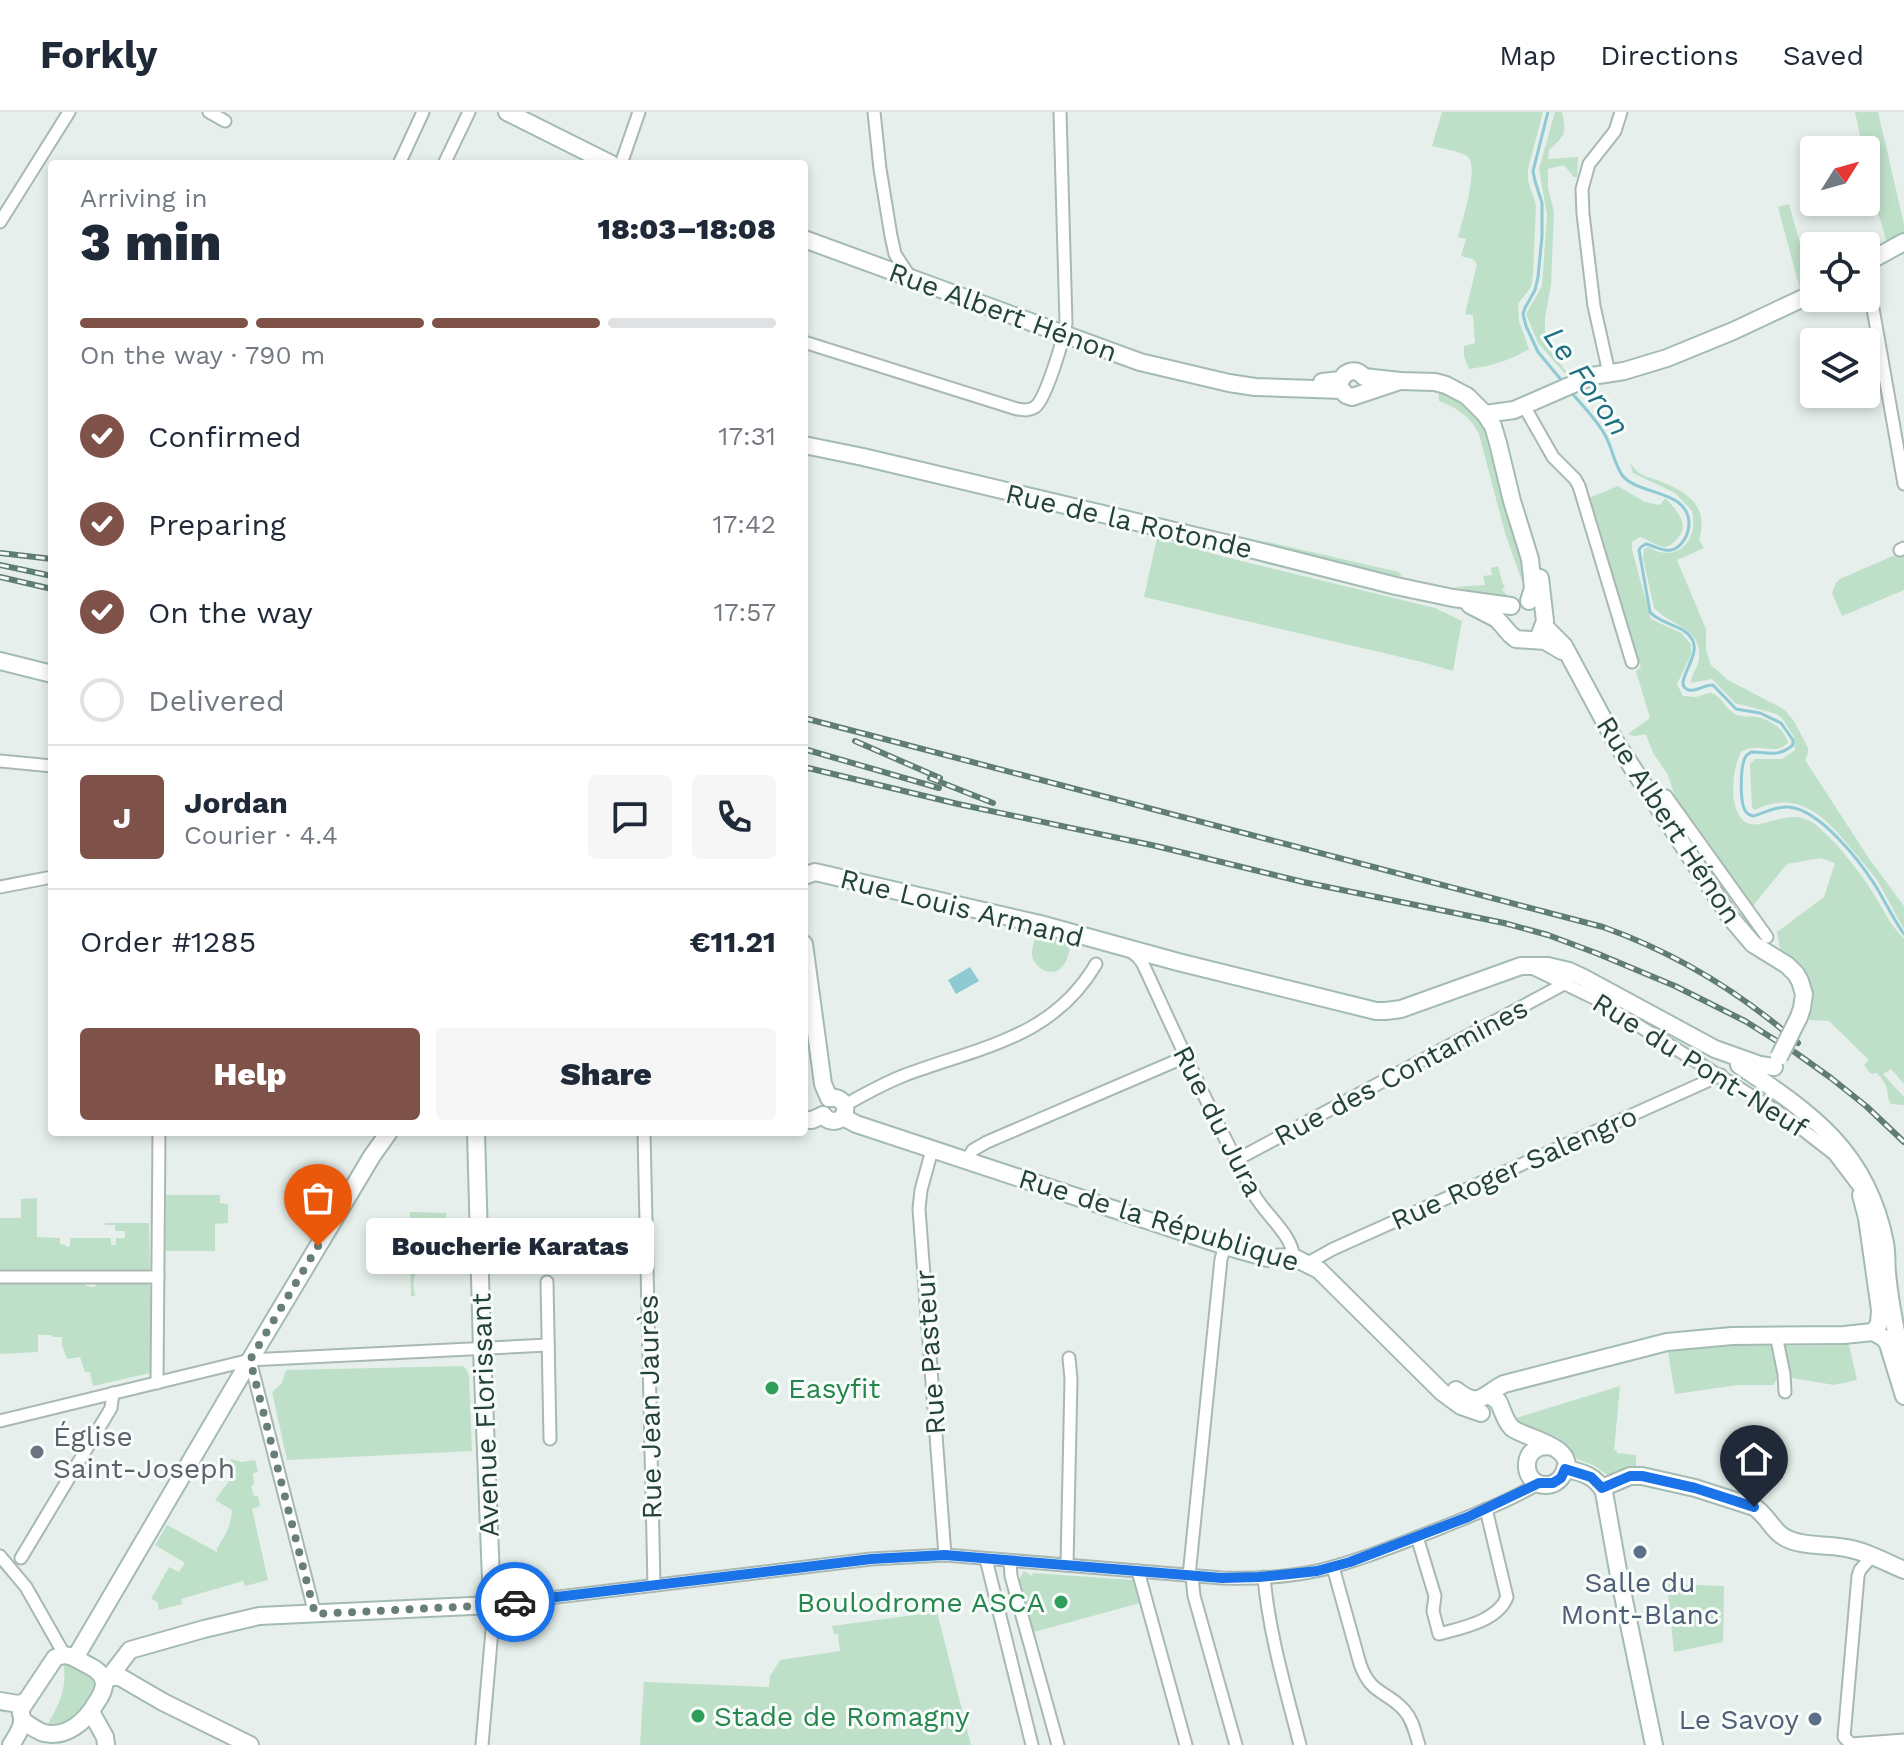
<!DOCTYPE html>
<html lang="en">
<head>
<meta charset="utf-8">
<style>
  :root { --surface:#fff; --page:#f6f6f7; --text:#1f2937; --muted:#747a83; --line:#e0e1e3; --accent:#7f5249 }
  body { margin:0; font-family:"Work Sans",sans-serif; background:var(--page); color:var(--text); height:100vh; display:flex; flex-direction:column; font-size:30px; white-space:nowrap }
  * { box-sizing:border-box; margin:0 }
  p { font-size:26px; color:var(--muted) }
  .icon { flex:none; width:44px; height:44px; fill:none; stroke:currentColor; stroke-width:2; stroke-linecap:round; stroke-linejoin:round }
  .map { position:relative; flex:1; overflow:hidden }
  .side { position:absolute; left:48px; top:48px; width:760px; height:976px; display:flex; flex-direction:column; background:var(--surface); border-radius:8px; box-shadow:0 4px 12px #0003 }
  .side>* { flex:none }
  .needle { width:52px; rotate:53deg }
  .buttons { position:absolute; left:1800px; top:24px; display:grid; gap:16px }
  .buttons a { display:grid; place-items:center; width:80px; height:80px; border-radius:8px; background:var(--surface); box-shadow:0 4px 12px #0003; font-size:40px }
  .pin { position:absolute; display:grid; place-items:center; width:68px; height:68px; color:#fff; margin:-82px -34px; border-radius:50% 50% 50% 0; rotate:-45deg; box-shadow:0 0 8px #0007 }
  .pin .icon { rotate:45deg }
  .courier { position:absolute; display:grid; place-items:center; width:80px; height:80px; margin:-40px; border:6px solid #1a73e8; border-radius:50%; background:#fff; color:#222; box-shadow:0 2px 10px #0007 }
  .bubble { position:absolute; height:56px; border-radius:8px; background:var(--surface); box-shadow:0 4px 12px #0003; font-size:26px; font-weight:800; line-height:56px; text-align:center }
  .overview em { font-style:normal; font-weight:800 }
  .overview div { display:flex; flex-direction:column-reverse }
  .overview { display:flex; align-items:center; justify-content:space-between; height:136px; padding:0 32px }
  h1 { font-size:52px; font-weight:800; line-height:60px }
  .bar { display:grid; grid-template-columns:repeat(4,1fr); gap:12px 8px; align-content:center; height:96px; padding:0 32px }
  .bar i { height:10px; border-radius:6px; background:var(--line) }
  .bar .current { background:var(--accent) }
  .bar p { grid-column:span 4 }
  .line { display:flex; align-items:center; gap:20px; padding:0 32px; border-top:2px solid var(--line) }
  .line div { flex:1 }
  .round { display:grid; place-items:center; flex:none; width:84px; height:84px; border-radius:8px; background:var(--page) }
  ol { padding:0 32px; list-style:none }
  li { display:flex; align-items:center; gap:24px; height:88px }
  li p { margin-inline-start:auto }
  li .icon { padding:8px; border-radius:50%; background:var(--accent); color:#fff; stroke-width:4 }
  li:last-child { color:var(--muted) }
  li i { width:44px; height:44px; border:4px solid var(--line); border-radius:50% }
  .primary-button { display:flex; gap:16px; margin-top:auto; padding:16px 32px }
  .primary-button a { flex:1; height:92px; border-radius:8px; background:var(--accent); color:#fff; font-size:32px; font-weight:800; line-height:92px; text-align:center }
  .primary-button a+a { background:var(--page); color:var(--text) }
  header { display:flex; align-items:center; gap:48px; box-sizing:border-box; height:112px; padding:0 40px; background:var(--surface); border-bottom:2px solid var(--line) }
  header strong { font-size:38px }
  nav { display:flex; gap:44px; margin-inline-start:auto; font-size:28px }
  .map>svg:first-child { display:block }
</style>
</head>
<body>
<header>
<strong>Forkly</strong>
<nav><a>Map</a><a>Directions</a><a>Saved</a></nav>
</header>
<div class="map">
<svg width="1904" height="1633" viewBox="0 0 1904 1633">
  <rect width="100%" height="100%" fill="#e6efeb"/>
  <g fill="#bfe0c8">
    <path d="M1442 0H1543L1528 57V69L1536 93 1533 162 1531 175 1518 192 1519 209 1529 237C1510 248 1492 254 1469 257L1464 244V234L1475 231 1473 203 1465 202 1477 152 1473 147 1461 144 1466 127 1458 125C1462 110 1479 57 1468 45 1464 40 1440 36 1432 34Z"/>
    <path d="M1555 0H1562C1567 22 1565 23 1549 38L1548 47 1578 45 1577 65H1574L1564 53 1548 57V76L1554 100 1551 172 1545 206V221L1546 233 1570 265 1569 266 1538 231 1526 202 1542 174 1547 103 1539 57Z"/>
    <path d="M1855 0H1878L1904 112V123L1887 131C1879 101 1866 69 1866 38H1863Z"/>
    <polygon points="1789,92 1812,175 1801,181 1778,95"/>
    <path d="M1439 280C1458 286 1472 297 1483 315L1526 467 1525 470 1522 469 1505 421 1479 322C1470 304 1457 296 1439 289Z"/>
    <path d="M1630 351C1633 354 1635 358 1639 361 1643 364 1651 366 1657 368 1685 379 1710 392 1699 428L1704 436 1677 448 1706 517V537L1711 553 1728 568 1785 598 1794 609 1808 636V641L1805 648 1870 748 1904 794V817C1894 801 1887 784 1877 768 1870 758 1861 749 1853 739 1827 707 1799 676 1755 698L1752 696 1750 652 1755 647H1782L1795 638 1794 625 1782 606 1777 602 1735 591 1712 567 1691 571C1691 562 1698 556 1699 547 1702 515 1672 515 1654 496L1643 446 1644 437 1648 435C1677 452 1699 429 1692 399L1675 381 1633 361Z"/>
    <path d="M1618 374 1645 390 1660 393 1665 386C1677 398 1692 414 1675 429 1672 432 1669 435 1664 435 1656 434 1647 427 1640 425L1632 430V438L1651 507 1681 521 1691 532V543L1677 572 1683 584C1688 584 1692 585 1696 585 1702 584 1708 579 1714 582 1723 587 1727 599 1737 603 1743 605 1750 604 1756 605 1771 608 1784 616 1788 631 1773 645 1759 629 1741 640 1732 657 1728 695 1744 709 1759 722 1788 693 1813 711 1833 725 1861 761 1873 781 1884 797 1889 813 1904 826V972L1891 957 1883 962 1904 985V993L1891 992C1886 985 1889 980 1886 974 1884 969 1880 965 1877 961L1871 962 1864 953 1869 948 1829 909 1809 908 1813 892 1812 873 1781 842 1777 820 1824 785 1835 751 1820 746 1787 752 1751 796 1677 691 1668 663 1653 641 1646 622 1634 624 1628 622 1650 606 1636 559 1641 555 1616 491 1589 386Z"/>
    <polygon points="1157,426 1225,445 1435,496 1462,509 1453,559 1422,550 1144,485"/>
    <polygon points="1254,429 1268,430 1399,460 1402,465 1254,432"/>
    <polygon points="1904,439 1904,478 1842,504 1832,481 1836,471 1840,467"/>
    <polygon points="1498,454 1502,470 1505,475 1502,478 1507,483 1504,486 1454,475 1485,473 1483,464 1492,463 1491,456"/>
    <path d="M1037 822 1071 831C1069 839 1068 850 1061 856 1051 866 1032 855 1032 841 1032 835 1035 827 1037 822Z"/>
    <polygon points="166,1083 220,1083 220,1091 228,1092 228,1111 215,1112 215,1139 166,1139"/>
    <polygon points="37,1086 37,1125 60,1126 60,1132 66,1133 66,1135 70,1134 70,1126 111,1126 111,1133 116,1133 116,1126 125,1126 125,1119 115,1119 115,1113 105,1113 105,1111 149,1111 150,1157 148,1159 0,1158 0,1106 21,1106 21,1087"/>
    <polygon points="410,1100 446,1101 446,1106 467,1106 468,1147 462,1147 462,1144 453,1137 449,1139 444,1134 434,1144 433,1135 415,1136 416,1159 413,1170 415,1184 411,1184"/>
    <polygon points="0,1171 86,1171 86,1174 95,1175 96,1171 148,1172 150,1174 150,1261 93,1274 90,1260 85,1260 80,1245 67,1247 62,1233 62,1225 52,1225 52,1223 38,1223 38,1240 0,1242"/>
    <path d="M1772 1231C1775 1245 1783 1262 1773 1273H1738L1675 1282 1668 1240 1700 1235Z"/>
    <polygon points="1849,1233 1857,1268 1834,1273 1792,1266 1784,1234"/>
    <polygon points="463,1254 466,1257 469,1264 472,1339 287,1348 272,1280 282,1271 286,1258"/>
    <polygon points="1620,1274 1614,1338 1617,1339 1617,1341 1636,1343 1636,1358 1609,1364 1593,1353 1577,1347 1570,1335 1558,1326 1521,1313 1513,1307"/>
    <path d="M231 1347 241 1350 255 1348 258 1360 253 1361 254 1373 251 1374 254 1384H258L260 1394 252 1397 268 1468 245 1474 243 1469 181 1487 182 1492 159 1498 157 1490 151 1487 169 1455 179 1460 185 1451 155 1433 167 1413 217 1440V1436C226 1422 231 1414 232 1398L215 1388 229 1369Z"/>
    <polygon points="1024,1459 1032,1464 1033,1461 1133,1468 1140,1491 1034,1520 1019,1467"/>
    <polygon points="1667,1472 1724,1474 1723,1530 1674,1540"/>
    <polygon points="937,1500 971,1633 640,1633 644,1570 769,1575 770,1564 780,1548 840,1539 838,1522 834,1522 832,1514"/>
    <path d="M63 1550H66L91 1564 94 1573C87 1595 73 1612 48 1612 60 1591 68 1574 63 1550Z"/>
  </g>
  <polygon fill="#8ec9d4" points="970,855 979,869 956,882 948,868"/>
  <g fill="none" stroke-linecap="round" stroke-linejoin="round">
    <g stroke="#8ec9d4" stroke-width="3">
      <polyline points="1548,0 1533,59 1535,69 1542,91 1542,124 1538,165 1535,178 1525,196 1523,202 1526,214 1538,240 1563,270"/>
      <path d="M1570 279C1582 293 1596 307 1605 323 1612 335 1614 351 1622 363 1638 384 1688 377 1689 411 1689 419 1686 427 1680 433 1669 444 1658 435 1646 432L1641 435 1639 438 1650 500C1661 513 1683 512 1692 527 1703 544 1670 573 1689 578 1697 580 1705 572 1713 573L1736 597 1760 601 1781 611 1793 628V633C1777 646 1770 640 1751 640 1750 641 1748 642 1746 644 1740 653 1739 694 1747 701 1749 703 1751 703 1753 704 1765 701 1775 694 1789 695 1820 698 1859 748 1875 773 1885 789 1893 807 1904 822"/>
    </g>
    <defs>
      <g id="street">
        <polyline points="209,0 225,9"/>
        <polyline points="874,0 880,57 891,124 895,142 910,165"/>
        <polyline points="399,52 423,0"/>
        <polyline points="444,52 469,0"/>
        <polyline points="621,52 639,0"/>
        <polyline points="0,110 69,0"/>
        <polyline points="1866,184 1872,191 1904,372"/>
        <path d="M804 230 1017 297C1024 298 1029 299 1035 295 1046 287 1064 226 1066 211L1060 0"/>
        <polyline points="1609,261 1594,194 1583,102 1582,77 1589,52 1615,19 1621,0"/>
        <polyline points="1524,294 1553,345 1575,367 1579,374 1632,550"/>
        <polyline points="1900,438 1904,436"/>
        <polyline points="0,649 52,654"/>
        <polyline points="1666,684 1767,825"/>
        <polyline points="0,775 52,765"/>
        <path d="M1129 838 1138 845 1143 852C1179 930 1214 1008 1255 1084 1265 1102 1294 1125 1293 1145"/>
        <polyline points="1532,856 1594,886 1789,1007 1834,1042 1859,1075"/>
        <path d="M845 993C865 982 884 971 905 963 979 935 1052 927 1096 852"/>
        <polyline points="644,1020 654,1473"/>
        <polyline points="932,1038 921,1078 919,1097 945,1443"/>
        <polyline points="1236,1048 1566,871"/>
        <polyline points="966,1049 973,1038 987,1030 1185,945"/>
        <polyline points="1308,1151 1333,1137 1721,963"/>
        <polyline points="0,1165 158,1165"/>
        <polyline points="547,1170 550,1327"/>
        <polyline points="1776,1223 1784,1262 1785,1280"/>
        <polyline points="250,1248 315,1502"/>
        <polyline points="157,1271 159,1020"/>
        <polyline points="0,1309 250,1248 548,1233"/>
        <path d="M1417 1425 1435 1484 1433 1499 1439 1522C1461 1516 1498 1509 1507 1485L1486 1397"/>
        <polyline points="0,1444 26,1475 64,1542"/>
        <polyline points="1872,1444 1860,1458 1858,1464 1844,1625 1851,1632 1904,1628"/>
        <polyline points="21,1446 111,1296 113,1281"/>
        <polyline points="986,1447 1032,1633"/>
        <polyline points="1010,1449 1011,1464 1058,1633"/>
        <polyline points="1067,1453 1071,1267 1069,1246"/>
        <path d="M1333 1455 1360 1552C1371 1583 1386 1578 1404 1598 1413 1608 1415 1621 1419 1633"/>
        <polyline points="1138,1459 1186,1633"/>
        <polyline points="1189,1464 1221,1147 1225,1134"/>
        <polyline points="1192,1464 1194,1484 1236,1633"/>
        <path d="M1264 1465C1269 1522 1286 1578 1300 1633"/>
        <path d="M482 1633 492 1518V1493L871 1447 945 1443 1222 1466C1255 1467 1289 1465 1321 1458 1361 1448 1399 1432 1438 1417 1472 1403 1508 1390 1539 1371"/>
      </g>
      <g id="secondary">
        <polyline points="507,0 611,52"/>
        <polyline points="804,127 1140,250 1229,271 1255,275 1342,278 1346,283 1352,285 1400,269"/>
        <polyline points="1866,151 1904,130"/>
        <path d="M1322 270 1341 268C1346 258 1357 256 1364 265L1400 269 1435 270 1446 273 1467 284 1485 302 1493 314 1498 331 1512 389 1530 447 1533 476 1529 489"/>
        <polyline points="1485,302 1514,298 1592,264 1624,259 1667,246 1733,219 1814,181"/>
        <polyline points="804,333 863,345 1246,436 1396,474 1453,486 1511,494"/>
        <polyline points="1470,493 1497,507 1510,522 1516,527 1545,529 1562,539"/>
        <polyline points="1544,514 1564,534 1615,629 1730,805 1753,832 1787,853 1796,862 1800,869 1804,882 1802,896 1799,905"/>
        <polyline points="1540,522 1545,509 1540,466"/>
        <polyline points="0,549 52,562"/>
        <polyline points="804,764 815,760 1040,812 1178,850 1376,899 1386,899 1401,897 1521,854 1548,854 1569,859 1584,866 1715,937 1760,953 1774,955"/>
        <polyline points="804,832 823,972 829,986"/>
        <path d="M1739 953C1812 1002 1867 1039 1885 1131 1887 1141 1886 1151 1887 1161 1890 1194 1897 1226 1904 1258"/>
        <path d="M829 986C841 984 849 993 843 1005"/>
        <path d="M823 1003C828 1010 836 1011 843 1005"/>
        <polyline points="843,1005 856,1012 1225,1134 1268,1146 1293,1145 1319,1158 1442,1280 1461,1294 1481,1301"/>
        <polyline points="804,1008 812,1008 823,1003"/>
        <polyline points="1861,1083 1867,1106 1880,1198 1879,1212 1873,1220"/>
        <polyline points="1873,1220 1884,1226 1888,1232 1904,1284"/>
        <path d="M1456 1278C1480 1297 1482 1283 1504 1272L1667 1230 1732 1224 1844 1223 1873 1220"/>
        <path d="M1489 1283 1498 1289C1503 1298 1504 1308 1512 1316 1526 1327 1583 1335 1562 1364 1559 1369 1553 1373 1546 1373 1519 1373 1520 1328 1553 1335"/>
        <path d="M1565 1357C1582 1360 1596 1364 1604 1380L1619 1464 1654 1633"/>
        <path d="M1602 1376 1630 1364H1642L1695 1376 1754 1395C1768 1403 1773 1422 1790 1428 1807 1435 1828 1432 1846 1436 1866 1439 1885 1450 1904 1458"/>
        <polyline points="75,1546 250,1248 372,1044 389,1020"/>
        <polyline points="105,1565 120,1565 163,1590 250,1633"/>
        <polyline points="104,1572 130,1538 204,1517 259,1504 492,1493 482,1237 476,1020"/>
        <polyline points="0,1589 18,1592 25,1590"/>
        <polyline points="91,1600 105,1625 106,1633"/>
        <path d="M11 1633C15 1626 23 1616 22 1607 22 1604 20 1600 21 1597L55 1546C66 1540 73 1545 84 1551 91 1555 100 1558 103 1567 106 1576 101 1584 96 1591 86 1609 67 1626 44 1621 37 1619 29 1613 22 1608"/>
      </g>
    </defs>
    <use href="#street" stroke="#a8b8b2" stroke-width="15"/>
    <use href="#secondary" stroke="#a4bbb3" stroke-width="20"/>
    <use href="#street" stroke="#fff" stroke-width="11"/>
    <use href="#secondary" stroke="#fff" stroke-width="16"/>
    <defs>
      <g id="rail">
        <polyline points="0,441 52,447"/>
        <polyline points="0,453 52,464"/>
        <polyline points="0,465 52,477"/>
        <path d="M804 606 1603 815C1676 841 1740 880 1798 931"/>
        <polyline points="855,629 940,666"/>
        <polyline points="804,637 939,676"/>
        <polyline points="804,655 958,692 1156,734 1303,770 1504,811 1548,823 1596,841 1675,874 1745,909 1796,941 1831,966 1866,994 1904,1030"/>
        <polyline points="930,666 993,691"/>
      </g>
    </defs>
    <use href="#rail" stroke="#5f7d75" stroke-width="6"/>
    <use href="#rail" stroke="#f7fbf9" stroke-width="3" stroke-dasharray="9" stroke-linecap="butt"/>
    <defs>
      <polyline id="secondary-bridge" points="1779,945 1799,905"/>
    </defs>
    <use href="#secondary-bridge" stroke="#a4bbb3" stroke-width="20" stroke-linecap="butt"/>
    <use href="#secondary-bridge" stroke="#fff" stroke-width="16"/>
  </g>
  <g fill="none" stroke-linecap="round" stroke-linejoin="round">
    <polyline stroke="#687f78" stroke-width="8" stroke-dasharray="0 14.4" points="318,1134 250,1248 315,1502 476,1494 515,1490"/>
    <polyline stroke="#1a73e8" stroke-width="10" points="515,1490 871,1447 945,1443 1222,1466 1259,1465 1290,1462 1317,1459 1350,1450 1468,1405 1539,1371 1553,1371 1561,1366 1565,1357 1591,1365 1602,1376 1630,1364 1642,1364 1695,1376 1754,1395"/>
  </g>
  <g fill="#2e9e5b" stroke="#f7fbf9" stroke-width="3">
    <circle cx="772" cy="1276" r="8"/>
    <circle cx="1061" cy="1490" r="8"/>
    <circle cx="698" cy="1604" r="8"/>
  </g>
  <circle fill="#6b7280" stroke="#f7fbf9" stroke-width="3" cx="37" cy="1340" r="8"/>
  <g fill="#5c6f8a" stroke="#f7fbf9" stroke-width="3">
    <circle cx="1640" cy="1440" r="8"/>
    <circle cx="1815" cy="1607" r="8"/>
  </g>
  <g text-anchor="middle" dominant-baseline="central" stroke-width="6" stroke-linejoin="round" paint-order="stroke">
    <g font-size="28" fill="#24423a" stroke="#f7fbf9">
      <text transform="translate(1003 200) rotate(20)">Rue Albert Hénon</text>
      <text transform="translate(1129 409) rotate(13)">Rue de la Rotonde</text>
      <text transform="translate(1669 708) rotate(57)">Rue Albert Hénon</text>
      <text transform="translate(962 796) rotate(14)">Rue Louis Armand</text>
      <text transform="translate(1700 953) rotate(32)">Rue du Pont-Neuf</text>
      <text transform="translate(1401 960) rotate(-28)">Rue des Contamines</text>
      <text transform="translate(1218 1009) rotate(63)">Rue du Jura</text>
      <text transform="translate(1514 1056) rotate(-24)">Rue Roger Salengro</text>
      <text transform="translate(1159 1108) rotate(17)">Rue de la République</text>
      <text transform="translate(930 1240) rotate(-94)">Rue Pasteur</text>
      <text transform="translate(650 1295) rotate(-91)">Rue Jean Jaurès</text>
      <text transform="translate(485 1303) rotate(-92)">Avenue Florissant</text>
    </g>
    <g font-size="28" fill="#27864d" stroke="#f7fbf9" text-anchor="start">
      <text x="788" y="1276">Easyfit</text>
      <text x="1045" y="1490" text-anchor="end">Boulodrome ASCA</text>
      <text x="714" y="1604">Stade de Romagny</text>
    </g>
    <g font-size="28" fill="#5b616d" stroke="#f7fbf9" text-anchor="start">
      <text x="53" y="1324">Église<tspan x="53" dy="32">Saint-Joseph</tspan></text>
    </g>
    <g font-size="28" fill="#4e5e75" stroke="#f7fbf9">
      <text x="1640" y="1470">Salle du<tspan x="1640" dy="32">Mont-Blanc</tspan></text>
      <text x="1799" y="1607" text-anchor="end">Le Savoy</text>
    </g>
    <g font-size="30" font-style="italic" fill="#1c6f80" stroke="#f7fbf9">
      <text transform="translate(1587 269) rotate(55)">Le Foron</text>
    </g>
  </g>
</svg>
<div class="buttons">
<a><svg class="needle" viewBox="-14 -14 28 28"><path d="M0-13l5 13h-10z" fill="#e53935"/><path d="M0 13l5-13h-10z" fill="#747a83"/></svg></a>
<a><svg class="icon" aria-label="locate" viewBox="0 0 24 24"><circle cx="12" cy="12" r="6"/><path d="M12 2v4M12 18v4M2 12h4M18 12h4"/></svg></a>
<a><svg class="icon" aria-label="layers" viewBox="0 0 24 24"><path d="M12 4l9 5-9 5-9-5zM3 14l9 5 9-5"/></svg></a>
</div>
<div class="pin" style="left:318px;top:1134px;background:#ea580c"><svg class="icon" aria-label="bag" viewBox="0 0 24 24"><path d="M5 8h14l-1 12H6zM9 8a3 3 0 0 1 6 0"/></svg></div>
<div class="pin" style="left:1754px;top:1395px;background:#1f2937"><svg class="icon" aria-label="home" viewBox="0 0 24 24"><path d="M3 11l9-7 9 7M6 9v11h12V9"/></svg></div>
<div class="courier" style="left:515px;top:1490px"><svg class="icon" aria-label="car" viewBox="0 0 24 24"><path d="M5 17H2v-5l4-1 3-4h7l3 4 3 1v5h-3M9 17h6M6 11h13"/><circle cx="7" cy="17" r="2"/><circle cx="17" cy="17" r="2"/></svg></div>
<div class="bubble" style="left:366px;top:1106px;width:288px">Boucherie Karatas</div>
<section class="side">
<div class="overview"><div><h1>3 min</h1><p>Arriving in</p></div><em>18:03–18:08</em></div>
<div class="bar"><i class="current"></i><i class="current"></i><i class="current"></i><i></i><p>On the way · 790 m</p></div>
<ol>
<li><svg class="icon" aria-label="check" viewBox="0 0 24 24"><path d="M5 12l5 5 9-10"/></svg>Confirmed<p>17:31</p></li>
<li><svg class="icon" aria-label="check" viewBox="0 0 24 24"><path d="M5 12l5 5 9-10"/></svg>Preparing<p>17:42</p></li>
<li><svg class="icon" aria-label="check" viewBox="0 0 24 24"><path d="M5 12l5 5 9-10"/></svg>On the way<p>17:57</p></li>
<li><i></i>Delivered</li>
</ol>
<div class="line" style="height:144px"><b class="round" style="background:var(--accent);color:#fff">J</b><div><b>Jordan</b><p>Courier · 4.4</p></div><a class="round"><svg class="icon" aria-label="chat" viewBox="0 0 24 24"><path d="M4 5h16v11H9l-5 4z"/></svg></a><a class="round"><svg class="icon" aria-label="phone" viewBox="0 0 24 24"><path d="M5 4h4l2 5-3 2q2 4 5 5l2-3 5 2v4C11 20 4 13 5 4z"/></svg></a></div>
<div class="line" style="height:104px"><div>Order #1285</div><b>€11.21</b></div>
<div class="primary-button"><a>Help</a><a>Share</a></div>
</section>
</div>
</body>
</html>
